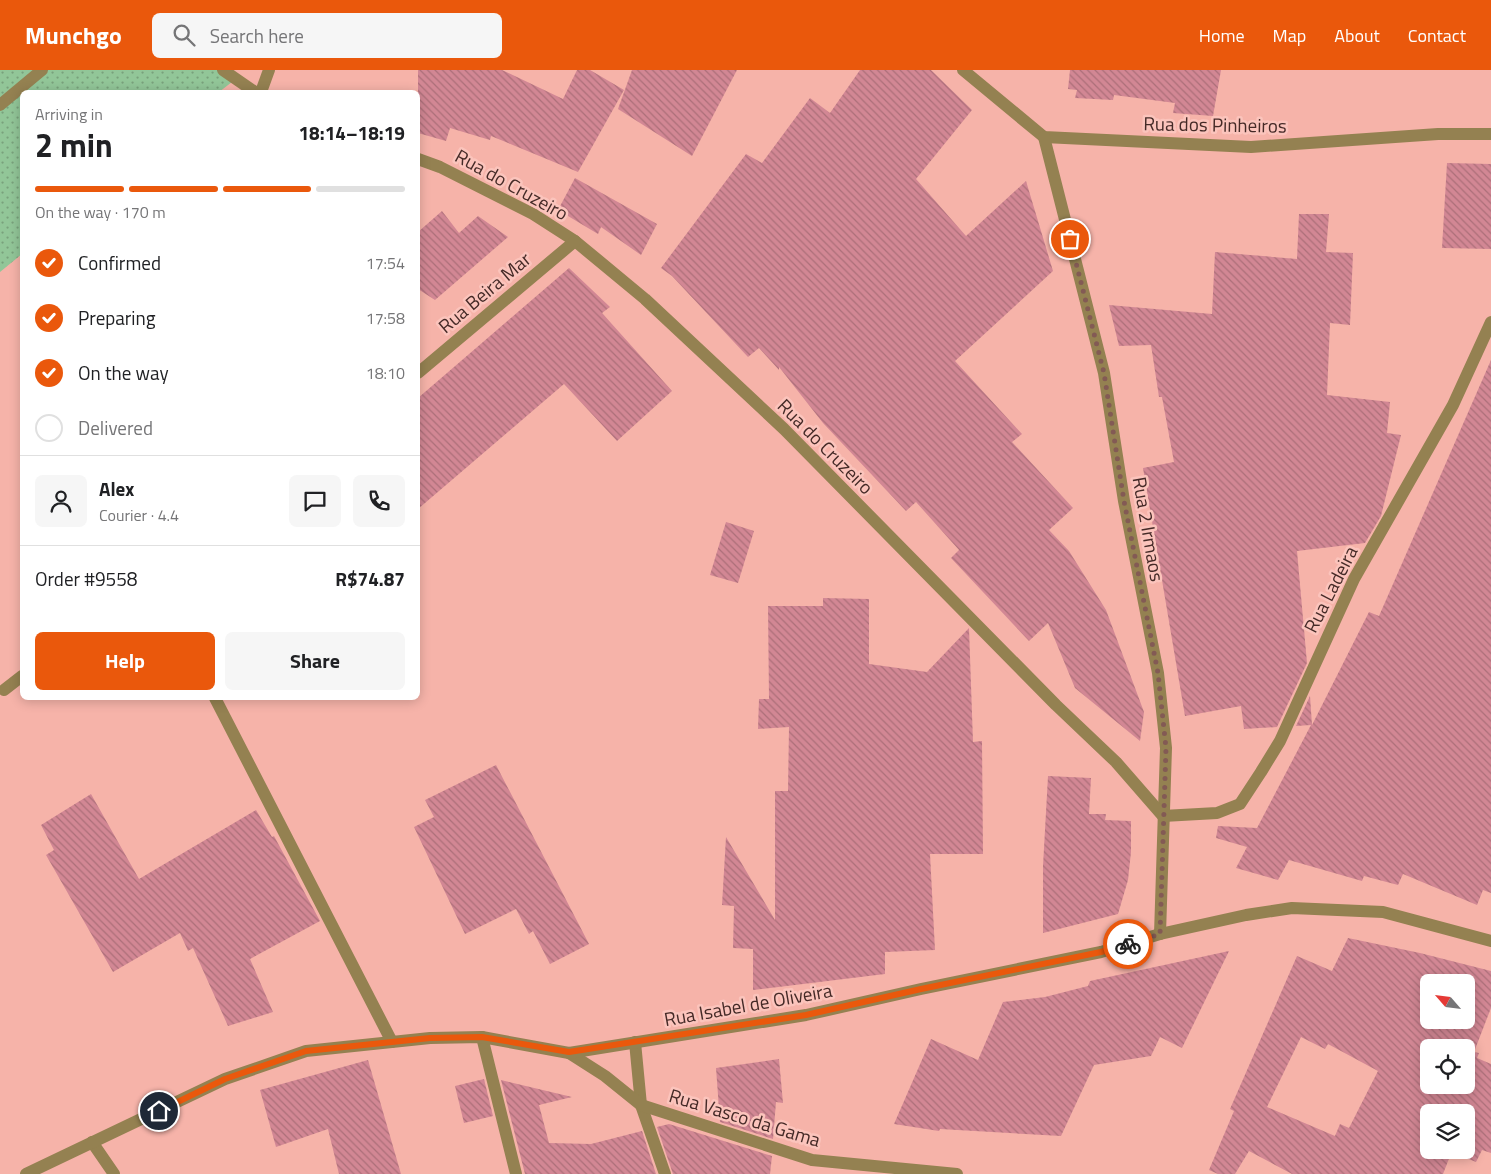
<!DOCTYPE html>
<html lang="en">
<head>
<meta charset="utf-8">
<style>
  :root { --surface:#fff; --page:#f6f6f6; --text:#202124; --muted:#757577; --line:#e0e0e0; --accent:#ea580c }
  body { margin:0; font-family:"Titillium Web",sans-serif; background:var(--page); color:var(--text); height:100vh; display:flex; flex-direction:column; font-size:19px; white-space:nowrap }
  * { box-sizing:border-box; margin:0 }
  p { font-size:16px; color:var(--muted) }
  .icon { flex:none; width:28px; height:28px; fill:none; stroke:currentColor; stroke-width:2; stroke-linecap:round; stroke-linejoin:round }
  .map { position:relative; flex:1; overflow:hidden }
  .drawer { position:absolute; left:20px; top:20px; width:400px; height:610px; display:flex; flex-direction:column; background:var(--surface); border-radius:8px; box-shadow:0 2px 12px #0003 }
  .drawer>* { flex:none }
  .needle { width:32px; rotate:298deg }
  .fabs { position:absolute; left:1420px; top:904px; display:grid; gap:10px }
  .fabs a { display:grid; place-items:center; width:55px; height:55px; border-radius:8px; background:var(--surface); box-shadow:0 2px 12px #0003; font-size:25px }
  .pin { position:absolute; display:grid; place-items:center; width:42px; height:42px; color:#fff; margin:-21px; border:2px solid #fff; border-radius:50%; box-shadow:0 1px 5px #0007 }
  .courier { position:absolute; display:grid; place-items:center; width:50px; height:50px; margin:-25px; border:4px solid #ea580c; border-radius:50%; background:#fff; color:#222; box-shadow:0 1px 6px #0007 }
  .summary em { font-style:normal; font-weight:700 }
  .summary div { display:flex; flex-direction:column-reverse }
  .summary { display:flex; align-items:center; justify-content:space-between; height:85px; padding:0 15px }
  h1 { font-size:32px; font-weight:700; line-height:38px }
  .bar { display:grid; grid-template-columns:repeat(4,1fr); gap:8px 5px; align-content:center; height:60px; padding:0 15px }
  .bar i { height:6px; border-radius:4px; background:var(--line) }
  .bar .active { background:var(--accent) }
  .bar p { grid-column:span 4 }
  .line { display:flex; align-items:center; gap:12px; padding:0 15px; border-top:1px solid var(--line) }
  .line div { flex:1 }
  .round { display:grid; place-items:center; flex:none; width:52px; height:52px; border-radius:8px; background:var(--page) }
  ol { padding:0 15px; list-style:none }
  li { display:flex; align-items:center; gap:15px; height:55px }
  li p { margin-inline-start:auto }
  li .icon { padding:5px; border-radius:50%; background:var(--accent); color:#fff; stroke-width:4 }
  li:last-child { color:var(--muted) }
  li i { width:28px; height:28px; border:2px solid var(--line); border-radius:50% }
  .cta { display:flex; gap:10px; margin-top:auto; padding:10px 15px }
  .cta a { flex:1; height:58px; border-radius:8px; background:var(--accent); color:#fff; font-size:20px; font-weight:700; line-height:58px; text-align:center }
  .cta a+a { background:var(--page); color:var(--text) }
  header { display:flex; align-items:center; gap:30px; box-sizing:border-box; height:70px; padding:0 25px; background:var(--accent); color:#fff }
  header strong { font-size:24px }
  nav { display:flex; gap:28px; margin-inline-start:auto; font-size:18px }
  .search { width:350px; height:45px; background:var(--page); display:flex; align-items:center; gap:12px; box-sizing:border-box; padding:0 18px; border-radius:8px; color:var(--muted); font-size:19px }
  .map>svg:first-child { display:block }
</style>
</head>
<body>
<header>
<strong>Munchgo</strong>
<div class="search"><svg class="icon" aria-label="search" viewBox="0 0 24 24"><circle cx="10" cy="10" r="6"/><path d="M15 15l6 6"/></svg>Search here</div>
<nav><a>Home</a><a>Map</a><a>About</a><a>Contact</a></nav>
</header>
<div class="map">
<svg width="1491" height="1104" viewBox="0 0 1491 1104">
  <defs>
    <pattern id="green-dots" width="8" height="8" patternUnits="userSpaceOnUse" patternTransform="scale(1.25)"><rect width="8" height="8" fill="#92c698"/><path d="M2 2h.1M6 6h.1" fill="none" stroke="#79a17c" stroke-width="1.8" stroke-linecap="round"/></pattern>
    <pattern id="building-back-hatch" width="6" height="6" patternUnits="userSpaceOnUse" patternTransform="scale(1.25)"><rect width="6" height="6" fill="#d28794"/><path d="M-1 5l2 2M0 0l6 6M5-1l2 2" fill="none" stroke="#ac6f79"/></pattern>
  </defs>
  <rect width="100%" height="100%" fill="#f6b3a9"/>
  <polygon fill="url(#green-dots)" points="0,0 220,0 232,12 219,22 22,22 22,184 0,202"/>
  <g fill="url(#building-back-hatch)" fill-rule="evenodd">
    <polygon points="418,0 502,0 563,29 577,0 590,0 624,20 578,102 491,66 490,70 450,58 446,71 418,63"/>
    <polygon points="632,0 737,0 692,86 618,39"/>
    <polygon points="860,0 931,0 972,40 916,109 966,166 1026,111 1053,201 955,291 1022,364 1012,372 1073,438 1049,460 1069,481 1106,540 1144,642 1140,671 1075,618 1048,553 1029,571 951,488 959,480 916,432 906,441 823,353 779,297 779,300 759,278 748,287 672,206 661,198 746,84 762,93 810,28 830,43"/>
    <polygon points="1070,0 1221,0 1213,46 1173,43 1175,33 1114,25 1113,30 1075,28 1077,20 1068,19"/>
    <polygon points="1447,93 1491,94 1491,179 1442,178"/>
    <polygon points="575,108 657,154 641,185 601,157 598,164 558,140"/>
    <polygon points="442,141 459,163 478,146 508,167 435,230 418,219 418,162"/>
    <polygon points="1299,144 1329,144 1326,182 1353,183 1350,255 1330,253 1327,325 1390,332 1387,363 1401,365 1381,446 1365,473 1297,481 1307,593 1277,657 1244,659 1241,636 1185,646 1143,398 1174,392 1162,327 1159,327 1151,275 1119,276 1109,235 1212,244 1215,182 1297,189"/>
    <polygon points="569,198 610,237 602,243 672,321 617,371 564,314 418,439 418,328"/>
    <polygon points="1491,290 1491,823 1483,820 1477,835 1403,804 1398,815 1364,806 1362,811 1289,790 1278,810 1236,798 1247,777 1216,768 1218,756 1257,758 1311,655 1296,656 1310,626 1312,655 1369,542 1379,546"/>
    <polygon points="726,452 754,461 738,513 710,505"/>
    <polygon points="823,528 869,529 869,594 927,602 969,558 973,672 982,671 983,784 930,784 935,880 885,882 885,904 753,920 753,879 733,878 734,836 722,835 726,767 775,850 775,721 788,721 789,657 758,659 759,629 769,629 768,536 823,536"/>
    <polygon points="496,695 589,874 550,894 533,861 529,864 516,839 465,864 414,757 434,747 425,730"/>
    <polygon points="1048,706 1091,708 1089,744 1106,744 1105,750 1131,751 1131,782 1128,810 1118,844 1043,863 1043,796"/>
    <polygon points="91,724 139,809 256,740 272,767 274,766 320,851 250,889 273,942 228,956 193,878 188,881 180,863 113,902 46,785 54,780 41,755"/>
    <path d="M1348 868 1420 883 1491 901V938L1474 982 1479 983 1477 988 1491 994V1083L1482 1080 1476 1092 1456 1084 1454 1089 1450 1086 1443 1104H1292L1249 1081 1235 1104H1218L1209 1100 1234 1041 1230 1039 1297 886 1332 901ZM1429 912H1466V950H1429ZM1301 967 1325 979 1328 974 1378 1001 1349 1058 1340 1054 1335 1066 1267 1037ZM1429 978H1466V1015H1429ZM1429 1042H1466V1080H1429Z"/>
    <polygon points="1229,881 1182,978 1160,967 1151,986 1094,995 1061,1066 940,1059 939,1061 894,1054 931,969 978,990 1003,932 1045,927 1088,916 1090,911"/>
    <polygon points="779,989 783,1033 776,1032 773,1069 720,1052 716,998"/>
    <polygon points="368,990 401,1104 339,1104 328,1059 276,1077 260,1020"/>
    <polygon points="484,1009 493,1046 464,1053 455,1016"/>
    <polygon points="501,1010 572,1027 539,1035 549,1073 591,1074 642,1061 656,1104 525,1104"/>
    <polygon points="669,1054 772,1086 770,1104 673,1104 657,1057"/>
  </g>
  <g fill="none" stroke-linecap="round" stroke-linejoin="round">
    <g stroke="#948151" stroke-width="12">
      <polyline points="223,0 255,22"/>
      <polyline points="963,0 1044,67 1251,77 1438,64 1491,64"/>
      <polyline points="261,22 269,0"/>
      <polyline points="0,35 42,0"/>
      <polyline points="1044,67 1104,303 1124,431 1158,603 1166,678 1160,864"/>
      <polyline points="418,89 440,97 533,144 575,171 645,229 784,359 1056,635 1116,692 1163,746 1217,743 1240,734 1261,702 1280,671 1354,509 1453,335 1491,252"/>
      <polyline points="418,303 575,171"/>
      <polyline points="4,620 22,606"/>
      <polyline points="215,628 392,972"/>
      <polyline points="482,967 516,1104"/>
      <polyline points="635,972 641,1035 665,1104"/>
      <polyline points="569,983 605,1006 641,1035 812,1090 957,1104"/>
      <polyline points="92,1072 114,1104"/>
      <polyline points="26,1104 225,1009 306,981 430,968 482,967 569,983 806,945 921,919 1101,882 1160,864 1246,845 1292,838 1383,842 1491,871"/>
    </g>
  </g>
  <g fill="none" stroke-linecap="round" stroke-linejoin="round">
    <polyline stroke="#835a54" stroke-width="5" stroke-dasharray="0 9" points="1070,169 1104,303 1124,431 1158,603 1166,678 1160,864 1128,874"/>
    <polyline stroke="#ea580c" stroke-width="6" points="159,1041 225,1009 306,981 430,968 482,967 569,982 806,945 921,919 1101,882 1128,874"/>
  </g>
  <g text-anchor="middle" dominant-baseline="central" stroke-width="5" stroke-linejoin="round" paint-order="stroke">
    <g font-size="19" fill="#452a27" stroke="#fbc4bc">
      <text transform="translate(1215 54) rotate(1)">Rua dos Pinheiros</text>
      <text transform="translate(512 114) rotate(29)">Rua do Cruzeiro</text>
      <text transform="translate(484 222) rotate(-40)">Rua Beira Mar</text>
      <text transform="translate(826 376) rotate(45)">Rua do Cruzeiro</text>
      <text transform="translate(1149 459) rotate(80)">Rua 2 Irmaos</text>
      <text transform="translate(1330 519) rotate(-63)">Rua Ladeira</text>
      <text transform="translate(748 934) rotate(-10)">Rua Isabel de Oliveira</text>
      <text transform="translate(745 1047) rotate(17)">Rua Vasco da Gama</text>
    </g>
  </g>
</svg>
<div class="fabs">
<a><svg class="needle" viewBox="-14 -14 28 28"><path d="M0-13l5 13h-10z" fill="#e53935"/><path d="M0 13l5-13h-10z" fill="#757577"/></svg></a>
<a><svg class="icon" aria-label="locate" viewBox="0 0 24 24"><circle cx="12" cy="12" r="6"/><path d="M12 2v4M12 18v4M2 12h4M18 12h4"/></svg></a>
<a><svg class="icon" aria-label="layers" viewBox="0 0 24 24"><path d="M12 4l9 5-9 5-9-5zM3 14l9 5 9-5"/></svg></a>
</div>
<div class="pin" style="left:1070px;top:169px;background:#ea580c"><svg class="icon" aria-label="bag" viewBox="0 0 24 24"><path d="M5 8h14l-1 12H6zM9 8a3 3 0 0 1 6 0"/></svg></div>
<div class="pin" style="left:159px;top:1041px;background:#1f2937"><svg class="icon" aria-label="home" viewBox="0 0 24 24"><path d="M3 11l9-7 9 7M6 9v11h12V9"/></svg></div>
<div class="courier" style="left:1128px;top:874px"><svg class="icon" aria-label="bike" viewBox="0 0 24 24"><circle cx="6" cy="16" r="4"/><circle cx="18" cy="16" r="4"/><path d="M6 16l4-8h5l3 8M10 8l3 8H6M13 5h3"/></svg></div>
<section class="drawer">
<div class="summary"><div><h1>2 min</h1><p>Arriving in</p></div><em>18:14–18:19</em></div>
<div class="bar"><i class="active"></i><i class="active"></i><i class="active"></i><i></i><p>On the way · 170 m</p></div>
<ol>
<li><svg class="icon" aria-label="check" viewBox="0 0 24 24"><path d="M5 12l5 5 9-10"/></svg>Confirmed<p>17:54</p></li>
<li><svg class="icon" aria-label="check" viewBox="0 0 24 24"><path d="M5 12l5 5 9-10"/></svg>Preparing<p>17:58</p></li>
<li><svg class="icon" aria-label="check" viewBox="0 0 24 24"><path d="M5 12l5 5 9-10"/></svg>On the way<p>18:10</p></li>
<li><i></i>Delivered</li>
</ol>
<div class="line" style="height:90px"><a class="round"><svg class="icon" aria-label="person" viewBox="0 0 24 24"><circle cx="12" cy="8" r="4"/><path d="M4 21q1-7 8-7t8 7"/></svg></a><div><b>Alex</b><p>Courier · 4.4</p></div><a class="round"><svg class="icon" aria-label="chat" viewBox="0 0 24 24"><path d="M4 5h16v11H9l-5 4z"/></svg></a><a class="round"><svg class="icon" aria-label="phone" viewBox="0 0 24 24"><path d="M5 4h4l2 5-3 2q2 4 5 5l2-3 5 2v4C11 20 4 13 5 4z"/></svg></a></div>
<div class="line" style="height:65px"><div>Order #9558</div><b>R$74.87</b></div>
<div class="cta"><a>Help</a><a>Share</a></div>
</section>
</div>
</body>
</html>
